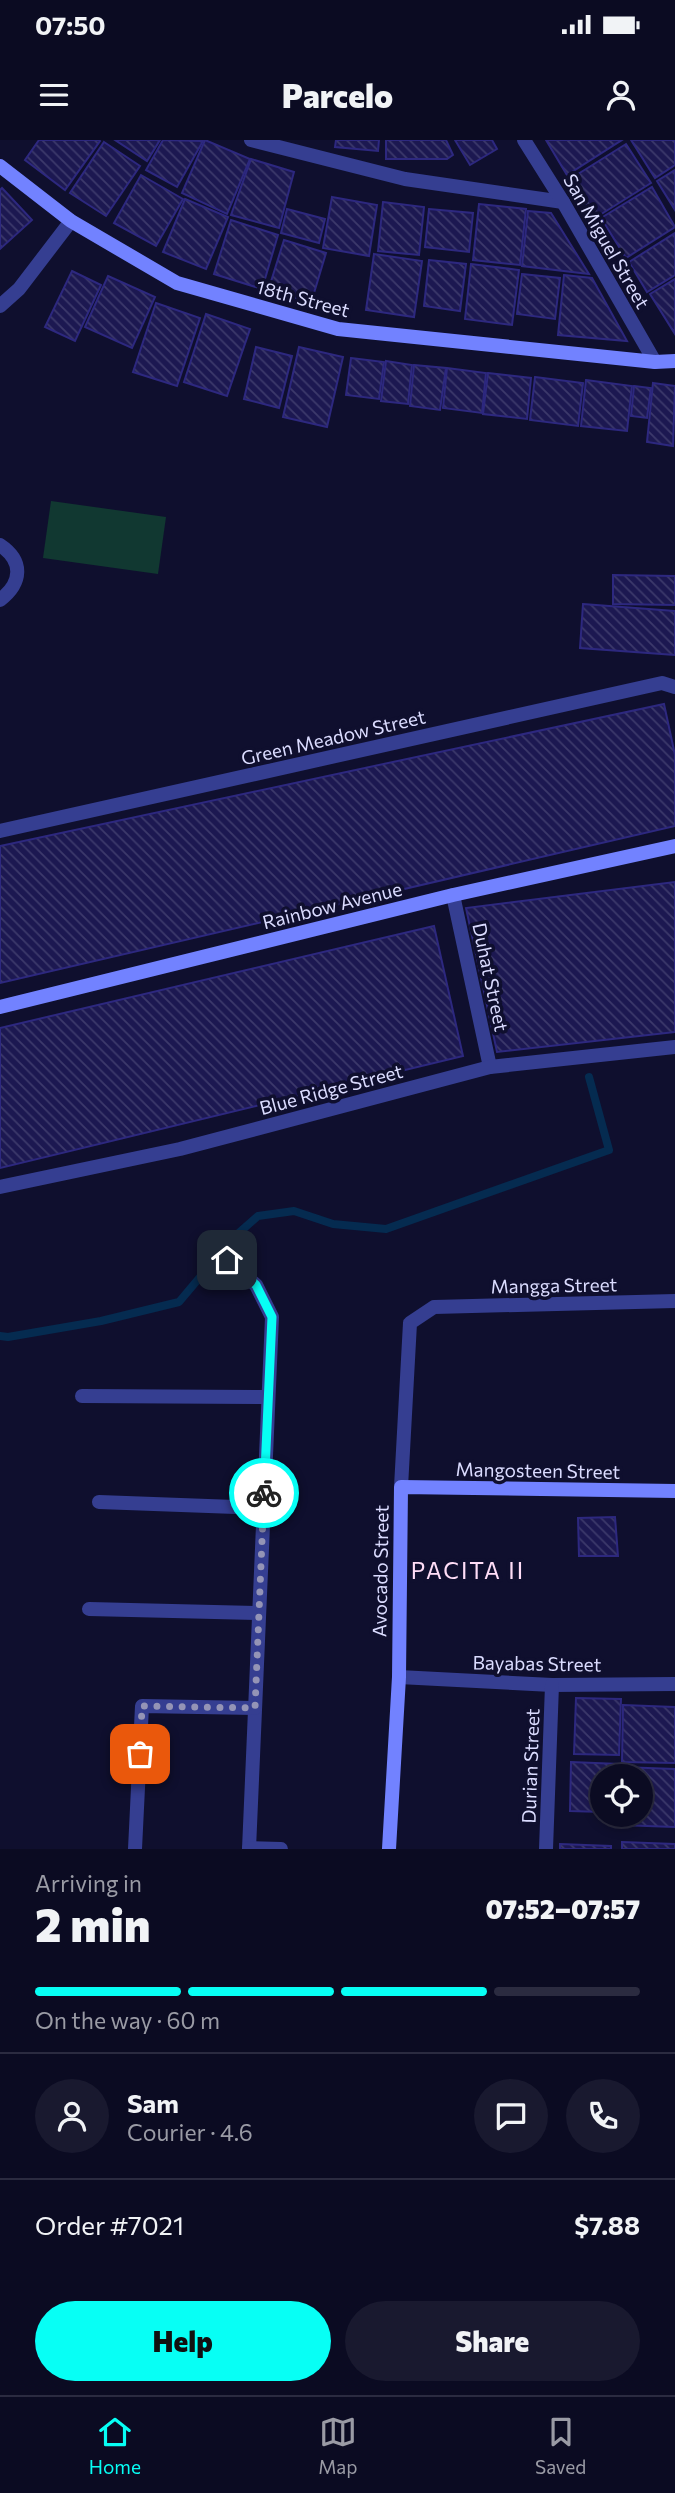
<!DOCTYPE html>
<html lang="en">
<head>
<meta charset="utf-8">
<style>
  :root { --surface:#0b0b22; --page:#19192f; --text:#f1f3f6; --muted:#9a9ba5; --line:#2b2b40; --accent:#07fff5 }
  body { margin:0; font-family:Commissioner,sans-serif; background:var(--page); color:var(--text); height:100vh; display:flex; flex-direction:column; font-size:26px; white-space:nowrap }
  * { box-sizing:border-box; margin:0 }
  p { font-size:23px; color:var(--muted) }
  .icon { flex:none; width:38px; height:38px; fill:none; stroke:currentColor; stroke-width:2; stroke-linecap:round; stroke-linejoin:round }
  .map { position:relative; height:1709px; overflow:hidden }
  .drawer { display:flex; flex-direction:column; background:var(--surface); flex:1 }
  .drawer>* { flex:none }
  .tools { position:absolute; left:590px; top:1624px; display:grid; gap:14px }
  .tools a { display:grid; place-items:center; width:63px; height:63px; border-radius:50%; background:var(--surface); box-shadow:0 4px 10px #0003,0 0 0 2px var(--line); font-size:35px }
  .pin { position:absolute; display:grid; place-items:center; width:60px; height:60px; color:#fff; margin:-30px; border-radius:14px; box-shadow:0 4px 10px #0006 }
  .courier { position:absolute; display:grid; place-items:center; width:70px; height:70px; margin:-35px; border:5px solid #07fff5; border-radius:50%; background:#fff; color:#222; box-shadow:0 2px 9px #0007 }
  .headline em { font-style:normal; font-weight:800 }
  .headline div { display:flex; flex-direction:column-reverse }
  .headline { display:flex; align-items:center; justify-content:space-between; height:119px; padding:0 35px }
  h1 { font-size:46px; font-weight:800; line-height:52px }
  .bar { display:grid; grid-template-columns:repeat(4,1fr); gap:10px 7px; align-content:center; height:84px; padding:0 35px }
  .bar i { height:9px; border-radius:5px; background:var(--line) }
  .bar .on { background:var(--accent) }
  .bar p { grid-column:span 4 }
  .line { display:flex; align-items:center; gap:18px; padding:0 35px; border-top:2px solid var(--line) }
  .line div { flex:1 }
  .round { display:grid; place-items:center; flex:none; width:74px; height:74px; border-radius:37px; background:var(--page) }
  .primary-button { display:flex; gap:14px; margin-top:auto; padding:14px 35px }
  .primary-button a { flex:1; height:80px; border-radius:42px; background:var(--accent); color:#111; font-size:28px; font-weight:800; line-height:80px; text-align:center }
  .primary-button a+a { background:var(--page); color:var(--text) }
  .status { display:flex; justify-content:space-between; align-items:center; height:49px; padding:0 35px; background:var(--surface); direction:ltr }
  .status svg { height:19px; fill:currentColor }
  header { display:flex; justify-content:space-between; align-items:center; height:91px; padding:0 35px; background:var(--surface); font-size:32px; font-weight:800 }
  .tabs { display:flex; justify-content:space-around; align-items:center; height:98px; border-top:2px solid var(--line); background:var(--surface); font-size:19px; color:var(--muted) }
  .tabs a { display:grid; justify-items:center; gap:4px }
  .tabs .on { color:var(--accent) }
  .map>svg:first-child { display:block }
</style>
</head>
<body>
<div class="status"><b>07:50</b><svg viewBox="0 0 49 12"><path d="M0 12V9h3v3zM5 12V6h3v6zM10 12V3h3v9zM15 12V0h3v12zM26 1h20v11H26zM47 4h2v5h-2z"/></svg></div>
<header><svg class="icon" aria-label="menu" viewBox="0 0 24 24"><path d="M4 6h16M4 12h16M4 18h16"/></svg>Parcelo<svg class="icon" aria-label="person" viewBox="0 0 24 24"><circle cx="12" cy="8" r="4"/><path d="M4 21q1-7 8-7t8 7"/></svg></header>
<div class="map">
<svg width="675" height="1709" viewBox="0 0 675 1709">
  <defs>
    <pattern id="building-back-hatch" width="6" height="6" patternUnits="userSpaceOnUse" patternTransform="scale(1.75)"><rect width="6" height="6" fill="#1c1851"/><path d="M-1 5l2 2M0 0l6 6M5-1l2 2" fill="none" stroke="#3c396b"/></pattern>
  </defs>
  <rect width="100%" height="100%" fill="#0f0f2e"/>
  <polygon fill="#113831" points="51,361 166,377 158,434 43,418"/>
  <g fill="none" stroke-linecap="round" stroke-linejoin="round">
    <polyline stroke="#052b50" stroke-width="8" points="0,1196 8,1197 101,1181 179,1162 233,1098 258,1076 294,1071 333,1084 386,1089 609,1010 589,937"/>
  </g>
  <g fill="url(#building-back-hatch)" stroke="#2d287f" stroke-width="2">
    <polygon points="39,0 99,0 100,1 65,50 25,20"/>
    <polygon points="115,0 160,0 147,21"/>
    <polygon points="163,0 203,1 177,47 146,30"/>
    <polygon points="205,0 250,19 227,74 182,53"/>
    <polygon points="336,0 379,0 378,11 335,7"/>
    <polygon points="386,0 446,0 453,15 447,19 386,19"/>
    <polygon points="455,0 492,0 497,9 470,25"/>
    <polygon points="546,0 622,0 567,35"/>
    <polygon points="631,0 675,0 675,25 655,38"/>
    <polygon points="104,2 140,26 106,76 70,53"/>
    <polygon points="626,4 651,43 595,78 570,39"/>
    <polygon points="251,19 294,32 279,88 231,75"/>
    <polygon points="675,30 675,70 657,41"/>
    <polygon points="141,35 183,59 156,106 114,83"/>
    <polygon points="652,47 675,87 626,118 601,78"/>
    <polygon points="2,48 32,80 0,109 0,50"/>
    <polygon points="332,57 377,65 369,116 323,108"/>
    <polygon points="185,59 228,77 206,129 163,112"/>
    <polygon points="383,62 424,67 419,115 378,111"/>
    <polygon points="479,64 526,69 520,125 473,120"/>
    <polygon points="287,69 325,79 319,103 281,93"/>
    <polygon points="429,69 473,73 469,112 425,107"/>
    <polygon points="528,71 551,73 589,134 522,126"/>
    <polygon points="231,80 278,95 262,149 214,134"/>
    <polygon points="675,93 675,135 647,152 629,122"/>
    <polygon points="284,100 326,113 311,163 268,151"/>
    <polygon points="374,114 422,121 414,177 366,170"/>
    <polygon points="429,120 466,124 460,171 424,166"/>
    <polygon points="471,124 519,130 512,185 465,179"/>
    <polygon points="72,131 101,145 75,201 45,187"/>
    <polygon points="522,134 560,138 555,179 517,174"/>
    <polygon points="564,135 592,138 627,201 558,195"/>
    <polygon points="108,136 155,157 132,208 85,187"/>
    <polygon points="675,139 675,194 650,154"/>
    <polygon points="156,163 200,178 177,246 133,232"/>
    <polygon points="206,174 250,189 227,256 184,242"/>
    <polygon points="256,207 292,216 279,268 244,259"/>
    <polygon points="299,207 343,217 327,287 283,277"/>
    <polygon points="351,218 384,222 379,259 346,255"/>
    <polygon points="386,221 412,225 408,264 381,261"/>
    <polygon points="414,225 446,228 440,270 410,266"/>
    <polygon points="447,228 486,233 482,273 443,268"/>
    <polygon points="488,233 531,238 527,279 483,274"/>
    <polygon points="535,237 583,243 578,286 530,280"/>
    <polygon points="586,240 632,246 627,291 581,286"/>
    <polygon points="653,243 675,246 673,306 647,302"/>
    <polygon points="634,246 651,248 647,278 631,276"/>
    <polygon points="613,435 675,436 675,465 613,464"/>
    <polygon points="583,464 675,471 675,515 580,508"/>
    <polygon points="664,564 675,615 675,686 0,843 0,706"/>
    <polygon points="675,742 675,892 497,912 466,768"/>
    <polygon points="434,786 463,916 0,1028 0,888"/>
    <polygon points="615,1377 618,1416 579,1416 578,1378"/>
    <polygon points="576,1558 621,1559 619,1615 574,1614"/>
    <polygon points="623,1565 675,1567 675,1623 622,1622"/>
    <polygon points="571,1622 619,1624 619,1636 602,1636 602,1672 570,1671"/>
    <polygon points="621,1627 675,1629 675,1687 619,1685 620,1675 640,1675 640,1636 621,1636"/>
    <polygon points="622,1702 675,1704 675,1709 622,1709"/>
    <polygon points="560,1704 611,1706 611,1709 560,1709"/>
  </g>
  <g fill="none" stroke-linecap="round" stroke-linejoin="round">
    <g stroke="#353e91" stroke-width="14">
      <polyline points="251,0 405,39 563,62"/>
      <polyline points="524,0 563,62 655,222"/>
      <polyline points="0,166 19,149 71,81"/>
      <path d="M0 405C24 421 22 443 0 460"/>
      <polyline points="0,691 662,543 675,547"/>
      <polyline points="453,755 490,927"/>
      <polyline points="0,1047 180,1009 490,927 675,907"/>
      <polyline points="227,1120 256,1145 272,1177 249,1709"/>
      <polyline points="82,1256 268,1257"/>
      <polyline points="401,1347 410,1183 434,1167 675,1161"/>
      <polyline points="99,1362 263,1368"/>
      <polyline points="89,1469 258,1473"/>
      <polyline points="399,1537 552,1545 675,1544"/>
      <polyline points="249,1708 281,1709"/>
      <polyline points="135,1709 142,1566 255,1568"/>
      <polyline points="546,1709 552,1545"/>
    </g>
    <g stroke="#7282ff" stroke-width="14">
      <polyline points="0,26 71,81 177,143 338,189 655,222 675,221"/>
      <polyline points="0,867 453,755 675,706"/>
      <polyline points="389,1709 399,1537 401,1347 675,1351"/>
    </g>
  </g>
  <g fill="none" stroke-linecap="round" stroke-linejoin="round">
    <polyline stroke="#9494b6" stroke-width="7" stroke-dasharray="0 12.6" points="140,1614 142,1566 255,1568 264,1353"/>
    <polyline stroke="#07fff5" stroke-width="9" points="227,1120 256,1145 272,1177 264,1353"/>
  </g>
  <g text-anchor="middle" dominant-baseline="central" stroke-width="7" stroke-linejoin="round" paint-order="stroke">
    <g font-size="19" fill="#dbdcff" stroke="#0f0f2e">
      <text transform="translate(607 101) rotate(60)">San Miguel Street</text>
      <text transform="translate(303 158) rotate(15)">18th Street</text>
      <text transform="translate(333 597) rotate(-13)">Green Meadow Street</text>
      <text transform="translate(332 765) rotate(-14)">Rainbow Avenue</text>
      <text transform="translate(491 837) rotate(78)">Duhat Street</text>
      <text transform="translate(331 949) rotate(-15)">Blue Ridge Street</text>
      <text transform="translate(554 1145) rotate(-1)">Mangga Street</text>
      <text transform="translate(538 1330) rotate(1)">Mangosteen Street</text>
      <text transform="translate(380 1431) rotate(-89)">Avocado Street</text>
      <text transform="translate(537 1523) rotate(1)">Bayabas Street</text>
      <text transform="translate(530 1626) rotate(-88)">Durian Street</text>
    </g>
    <g font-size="23" letter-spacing="2" fill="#ffddf7" stroke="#0f0f2e">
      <text x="468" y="1430">PACITA II</text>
    </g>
  </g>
</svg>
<div class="tools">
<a><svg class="icon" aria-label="locate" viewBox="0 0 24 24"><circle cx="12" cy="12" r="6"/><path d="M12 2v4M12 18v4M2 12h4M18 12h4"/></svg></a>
</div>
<div class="pin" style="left:140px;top:1614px;background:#ea580c"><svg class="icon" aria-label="bag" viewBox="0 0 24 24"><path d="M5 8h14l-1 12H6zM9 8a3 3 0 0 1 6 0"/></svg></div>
<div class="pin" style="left:227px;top:1120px;background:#1f2937"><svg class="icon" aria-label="home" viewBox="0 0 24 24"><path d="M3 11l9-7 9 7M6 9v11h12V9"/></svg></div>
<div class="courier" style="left:264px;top:1353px"><svg class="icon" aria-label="bike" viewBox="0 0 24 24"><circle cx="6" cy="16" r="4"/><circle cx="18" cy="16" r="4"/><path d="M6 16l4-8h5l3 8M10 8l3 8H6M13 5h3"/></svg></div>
</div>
<section class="drawer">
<div class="headline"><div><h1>2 min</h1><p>Arriving in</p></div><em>07:52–07:57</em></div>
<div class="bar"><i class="on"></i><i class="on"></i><i class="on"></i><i></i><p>On the way · 60 m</p></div>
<div class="line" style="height:126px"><a class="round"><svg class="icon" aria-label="person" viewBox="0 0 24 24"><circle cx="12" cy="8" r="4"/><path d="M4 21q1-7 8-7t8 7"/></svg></a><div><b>Sam</b><p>Courier · 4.6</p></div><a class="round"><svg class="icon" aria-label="chat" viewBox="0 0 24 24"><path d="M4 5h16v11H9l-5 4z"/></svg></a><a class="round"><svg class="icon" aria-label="phone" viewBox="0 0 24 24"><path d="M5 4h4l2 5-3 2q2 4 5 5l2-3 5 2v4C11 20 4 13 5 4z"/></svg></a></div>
<div class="line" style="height:91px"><div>Order #7021</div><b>$7.88</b></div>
<div class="primary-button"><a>Help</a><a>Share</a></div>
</section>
<nav class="tabs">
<a class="on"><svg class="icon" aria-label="home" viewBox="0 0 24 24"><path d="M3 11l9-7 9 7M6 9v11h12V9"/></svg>Home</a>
<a><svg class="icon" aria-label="map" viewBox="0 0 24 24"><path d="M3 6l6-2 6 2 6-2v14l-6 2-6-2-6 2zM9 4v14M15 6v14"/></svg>Map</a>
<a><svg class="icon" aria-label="saved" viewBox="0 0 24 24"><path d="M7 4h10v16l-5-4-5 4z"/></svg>Saved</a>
</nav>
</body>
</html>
